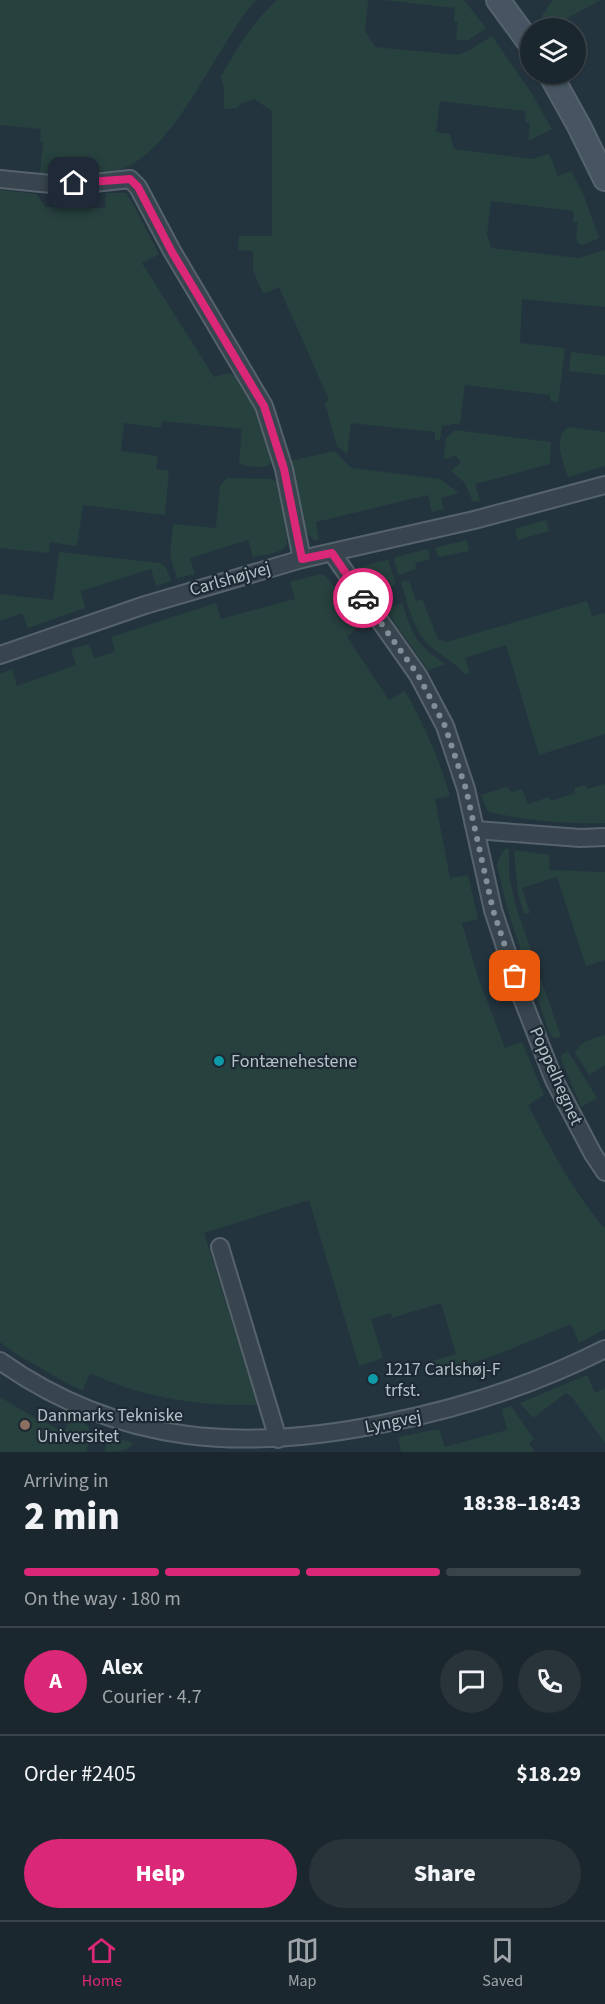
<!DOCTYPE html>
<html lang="en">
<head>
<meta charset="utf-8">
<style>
  :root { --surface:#1b272e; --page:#28333a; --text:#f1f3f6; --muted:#a0a5aa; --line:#39444a; --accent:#db2777 }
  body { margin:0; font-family:"Source Sans 3",sans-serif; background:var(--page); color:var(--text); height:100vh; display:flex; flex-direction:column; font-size:22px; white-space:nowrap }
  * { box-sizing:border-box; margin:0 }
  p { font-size:20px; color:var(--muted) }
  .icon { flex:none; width:33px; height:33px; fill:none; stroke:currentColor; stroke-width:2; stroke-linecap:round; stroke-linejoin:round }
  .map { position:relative; height:1452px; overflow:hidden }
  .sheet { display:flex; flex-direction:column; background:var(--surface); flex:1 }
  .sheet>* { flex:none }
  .buttons { position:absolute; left:520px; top:18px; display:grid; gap:12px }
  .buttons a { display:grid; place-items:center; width:66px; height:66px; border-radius:50%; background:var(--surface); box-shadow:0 2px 4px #0004,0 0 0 2px var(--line); font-size:30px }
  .pin { position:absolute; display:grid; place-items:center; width:51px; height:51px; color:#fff; margin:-26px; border-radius:12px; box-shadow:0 3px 9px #0006 }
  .courier { position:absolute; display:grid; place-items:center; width:60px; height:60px; margin:-30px; border:4px solid #db2777; border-radius:50%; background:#fff; color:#222; box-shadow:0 2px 8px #0007 }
  .summary em { font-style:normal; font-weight:800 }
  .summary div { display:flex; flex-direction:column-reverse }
  .summary { display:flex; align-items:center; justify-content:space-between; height:102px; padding:0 24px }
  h1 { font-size:39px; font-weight:800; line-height:45px }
  .bar { display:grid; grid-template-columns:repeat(4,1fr); gap:9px 6px; align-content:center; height:72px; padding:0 24px }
  .bar i { height:8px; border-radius:4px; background:var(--line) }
  .bar .active { background:var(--accent) }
  .bar p { grid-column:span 4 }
  .line { display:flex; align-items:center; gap:15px; padding:0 24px; border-top:2px solid var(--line) }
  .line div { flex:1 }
  .round { display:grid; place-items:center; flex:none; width:63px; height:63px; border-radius:32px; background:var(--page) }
  .button { display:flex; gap:12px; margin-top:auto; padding:12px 24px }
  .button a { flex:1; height:69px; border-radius:36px; background:var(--accent); color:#fff; font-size:24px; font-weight:800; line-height:69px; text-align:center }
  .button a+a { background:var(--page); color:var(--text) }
  .tabs { display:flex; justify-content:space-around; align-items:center; height:84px; border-top:2px solid var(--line); background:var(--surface); font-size:16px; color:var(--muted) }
  .tabs a { display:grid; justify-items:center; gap:3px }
  .tabs .active { color:var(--accent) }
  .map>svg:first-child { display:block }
</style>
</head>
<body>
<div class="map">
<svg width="605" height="1452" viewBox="0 0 605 1452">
  <rect width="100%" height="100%" fill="#24343e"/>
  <g fill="#27413f">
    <path d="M0 0H256C217 42 173 160 114 171 90 175 64 174 40 173L43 142 40 141 41 129 0 125Z"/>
    <path d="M277 0H368L365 31 375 47 458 55 468 51 492 36 532 94 552 129 528 141 530 124 525 122 526 111 440 101 436 132 450 134 454 149 532 159 549 154 558 176 571 171 584 196 599 238 583 245 578 243 576 240 578 222 573 221 574 211 491 201 487 234 491 248 579 258 605 250V307L522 299 520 343 563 348 565 350 558 402 550 401V395L465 385 460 423 442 426 440 441 435 440V432L351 423 347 454 337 446 325 403 329 400 279 287 263 294 253 270V251L238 250 239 236H272V111L254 99 242 103 237 108 224 109V88L221 76C239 46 251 24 277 0Z"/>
    <polygon points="384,0 464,0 486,28 469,40 456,40 458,22 454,21 455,8"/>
    <polygon points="553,0 601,0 549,28 542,16"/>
    <path d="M0 190 37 194 45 207 105 208 106 193H126L132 202 159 254 142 263 214 377 228 373C231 374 234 375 237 377 247 385 278 453 271 463 265 471 247 465 239 464L242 429 162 421 161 428 124 423 121 451 158 456 156 469 169 471 165 515 83 505 78 540 76 546 50 542 49 553 0 548Z"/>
    <polygon points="571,352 605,356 605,375 569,371"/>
    <path d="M569 427 605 432V466L568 477C563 463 552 436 569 427Z"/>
    <polygon points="455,430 551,442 550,464 475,484 480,501 473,502 465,483 451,471 461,462 455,455 448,459 444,458 446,438"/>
    <polygon points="334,451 352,468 440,479 459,493 441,498 444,509 432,512 428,495 316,522 319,539 315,541 308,534 304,527 290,461"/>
    <path d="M227 478 271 479 276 482C282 492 292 539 285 547 279 554 262 555 253 557L248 540 190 558 195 574 177 578 170 557 173 524 216 528 220 486Z"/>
    <polygon points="546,520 549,531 518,540 515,529"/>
    <polygon points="467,540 469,551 439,557 435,549 438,547"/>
    <polygon points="428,549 430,559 415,563 416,569 399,575 394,560 396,557"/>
    <polygon points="59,552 160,563 166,568 171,581 156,586 151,569 81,591 85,608 28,628 22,613 0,621 0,594 53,600"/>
    <polygon points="388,560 396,585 373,592 359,573 358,567"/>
    <path d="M320 574 326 576 361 625 347 637 389 700 405 691C424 725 439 758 450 796L435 799 450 878 468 875 478 919 462 923 477 974 505 1048 522 1042 544 1095 528 1105C550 1148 572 1189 603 1227L605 1226V1329L579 1343 571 1324 506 1351 438 1375 432 1361 456 1354 441 1303 392 1318 391 1313 371 1319 383 1358 359 1366 309 1200 204 1233 258 1405C201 1406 142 1398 90 1373L83 1390 74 1387 16 1354 0 1342V674L12 669 17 686 76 665 71 649 89 644 94 658 115 652 111 637 216 603 221 619 295 599 290 582Z"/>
    <path d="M409 580 416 601 422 599 438 639 446 642 587 601 592 616 605 613V734L539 755 506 645 465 658 470 673 465 675C453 660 440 656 428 644 412 628 408 603 401 582Z"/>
    <path d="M383 595 388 608 402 603C413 635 416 646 446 664L428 670 377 597Z"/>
    <path d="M605 784V823C563 824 529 821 488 812L481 795 506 787 512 792 522 789 528 804 549 797 551 801 575 793 574 788 585 785 587 789Z"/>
    <polygon points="505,849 509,849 509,876 516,907 561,1037 554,1038 551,1036 548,1029 508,912 497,866 498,860"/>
    <polygon points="514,850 550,855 549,870 605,872 605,960 586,966 557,877 522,888 530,913 524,914 518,894"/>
    <path d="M605 1035V1065L589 1075 575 1053C582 1040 592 1039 605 1035Z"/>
    <polygon points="568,1051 597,1098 581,1107 561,1059 562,1054"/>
    <polygon points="587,1375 595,1393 605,1388 605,1443 572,1397 566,1393 533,1418 520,1403"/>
    <path d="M0 1397 30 1415 64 1432 72 1415C94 1427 92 1429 86 1452H0Z"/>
    <polygon points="511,1406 534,1439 529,1444 535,1452 401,1452 398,1437 439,1429 445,1447 507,1430 502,1409"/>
    <path d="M111 1437 133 1443C127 1452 115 1452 104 1452L108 1440Z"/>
  </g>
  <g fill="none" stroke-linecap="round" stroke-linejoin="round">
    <defs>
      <g id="street">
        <polyline points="0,179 51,184 94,183 130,179 138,187 172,251 264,406 284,469 302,559"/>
        <polyline points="332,553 418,675 445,726 466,789 493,910 522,998 554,1080 593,1154 605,1172"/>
        <polyline points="0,655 145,605 302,559 474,520 605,485"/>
        <polyline points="476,830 580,838 605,837"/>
        <polyline points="220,1247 278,1439"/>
        <path d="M0 1361C120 1446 247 1452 386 1423 462 1408 536 1384 605 1349"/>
      </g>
      <g id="secondary">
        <polyline points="498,0 531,45"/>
        <polyline points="550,74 579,126 605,179"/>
      </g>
    </defs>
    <use href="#street" stroke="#56636c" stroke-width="20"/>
    <use href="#secondary" stroke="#56636c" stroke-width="26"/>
    <use href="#street" stroke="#38454e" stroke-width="16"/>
    <use href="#secondary" stroke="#465561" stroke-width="22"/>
  </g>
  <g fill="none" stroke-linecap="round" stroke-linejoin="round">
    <polyline stroke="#828f98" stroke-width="6" stroke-dasharray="0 10.8" points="363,598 418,675 445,726 466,789 493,910 515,976"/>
    <polyline stroke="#db2777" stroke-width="8" points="74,183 130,179 138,187 172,252 264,406 284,469 302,559 332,553 363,598"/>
  </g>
  <g fill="#0f9aa8" stroke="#1d2a33" stroke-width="2">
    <circle cx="219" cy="1061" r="6"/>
    <circle cx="373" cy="1379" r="6"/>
  </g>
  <circle fill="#8d6e63" stroke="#1d2a33" stroke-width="2" cx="25" cy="1425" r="6"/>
  <g text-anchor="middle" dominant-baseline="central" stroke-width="4.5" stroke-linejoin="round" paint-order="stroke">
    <g font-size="18" fill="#b4c0c9" stroke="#1d2a33">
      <text transform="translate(230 579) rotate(-16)">Carlshøjvej</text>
      <text transform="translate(556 1076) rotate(66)">Poppelhegnet</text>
      <text transform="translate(393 1422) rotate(-11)">Lyngvej</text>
    </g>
    <g font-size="18" fill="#b4c0c9" stroke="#1d2a33" text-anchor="start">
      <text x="231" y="1061">Fontænehestene</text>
      <text x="385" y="1369">1217 Carlshøj-F<tspan x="385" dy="21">trfst.</tspan></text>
      <text x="37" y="1415">Danmarks Tekniske<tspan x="37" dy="21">Universitet</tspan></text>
    </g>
  </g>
</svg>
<div class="buttons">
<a><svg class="icon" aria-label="layers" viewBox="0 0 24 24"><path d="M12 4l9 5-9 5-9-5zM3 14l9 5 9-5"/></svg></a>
</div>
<div class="pin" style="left:515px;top:976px;background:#ea580c"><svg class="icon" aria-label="bag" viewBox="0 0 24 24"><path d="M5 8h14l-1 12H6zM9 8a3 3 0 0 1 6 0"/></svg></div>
<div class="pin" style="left:74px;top:183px;background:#1f2937"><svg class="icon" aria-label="home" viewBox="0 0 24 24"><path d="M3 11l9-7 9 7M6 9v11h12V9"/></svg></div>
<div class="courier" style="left:363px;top:598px"><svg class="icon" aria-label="car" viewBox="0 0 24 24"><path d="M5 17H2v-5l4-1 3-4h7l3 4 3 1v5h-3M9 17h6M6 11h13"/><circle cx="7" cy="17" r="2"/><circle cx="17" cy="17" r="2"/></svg></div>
</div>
<section class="sheet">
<div class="summary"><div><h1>2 min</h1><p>Arriving in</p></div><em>18:38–18:43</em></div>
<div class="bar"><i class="active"></i><i class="active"></i><i class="active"></i><i></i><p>On the way · 180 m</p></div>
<div class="line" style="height:108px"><b class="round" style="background:var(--accent);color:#fff">A</b><div><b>Alex</b><p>Courier · 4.7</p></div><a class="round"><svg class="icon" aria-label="chat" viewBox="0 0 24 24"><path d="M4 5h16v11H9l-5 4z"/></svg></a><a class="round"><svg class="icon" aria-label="phone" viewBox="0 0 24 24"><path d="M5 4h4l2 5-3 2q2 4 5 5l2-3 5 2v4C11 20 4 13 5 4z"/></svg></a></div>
<div class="line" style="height:78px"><div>Order #2405</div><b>$18.29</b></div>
<div class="button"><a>Help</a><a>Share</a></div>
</section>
<nav class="tabs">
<a class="active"><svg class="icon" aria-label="home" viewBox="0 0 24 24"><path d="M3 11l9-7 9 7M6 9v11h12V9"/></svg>Home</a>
<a><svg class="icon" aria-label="map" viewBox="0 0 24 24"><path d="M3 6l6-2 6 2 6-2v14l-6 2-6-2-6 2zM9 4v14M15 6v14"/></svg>Map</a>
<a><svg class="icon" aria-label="saved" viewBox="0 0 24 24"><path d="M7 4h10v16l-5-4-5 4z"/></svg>Saved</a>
</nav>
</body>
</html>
